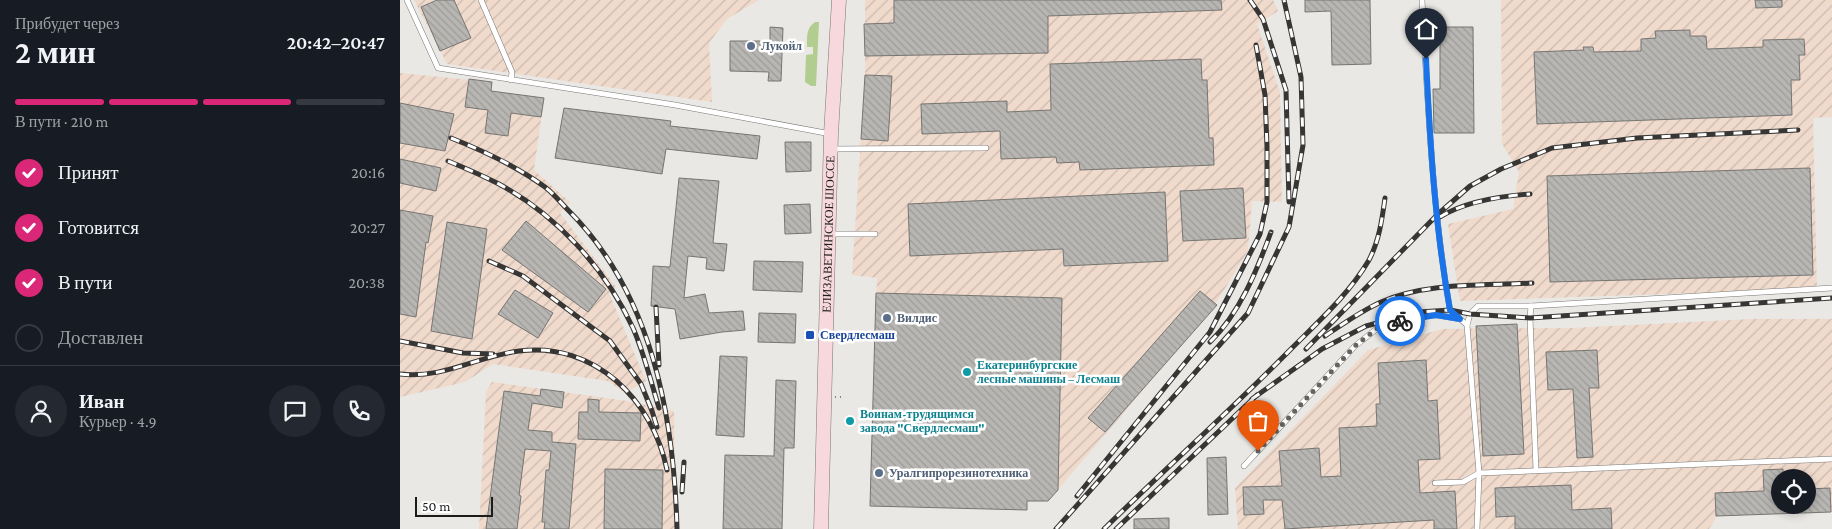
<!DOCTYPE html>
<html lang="ru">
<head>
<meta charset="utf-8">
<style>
  :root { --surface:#171b24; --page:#242831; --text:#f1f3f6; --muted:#9ea1a6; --line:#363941; --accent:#db2777 }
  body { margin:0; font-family:"Crimson Pro",serif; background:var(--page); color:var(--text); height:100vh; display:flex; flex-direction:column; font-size:19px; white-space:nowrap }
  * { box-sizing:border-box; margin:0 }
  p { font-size:16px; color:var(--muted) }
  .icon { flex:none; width:28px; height:28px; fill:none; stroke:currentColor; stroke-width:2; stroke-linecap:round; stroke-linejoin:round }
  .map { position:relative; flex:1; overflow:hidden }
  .sheet { display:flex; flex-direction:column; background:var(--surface); width:400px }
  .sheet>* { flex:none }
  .controls { position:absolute; left:1371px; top:469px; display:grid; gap:10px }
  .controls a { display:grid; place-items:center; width:45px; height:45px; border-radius:50%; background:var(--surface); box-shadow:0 2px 8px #0003; font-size:25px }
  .scale { position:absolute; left:15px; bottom:12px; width:78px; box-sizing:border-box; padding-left:5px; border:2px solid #1c1b1a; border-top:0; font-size:14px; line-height:18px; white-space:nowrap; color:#1c1b1a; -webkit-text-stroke:4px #fff; paint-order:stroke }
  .pin { position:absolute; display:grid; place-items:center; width:42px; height:42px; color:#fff; margin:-51px -21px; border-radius:50% 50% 50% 0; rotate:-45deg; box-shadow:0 0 5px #0007 }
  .pin .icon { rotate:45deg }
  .courier { position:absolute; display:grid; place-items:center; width:50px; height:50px; margin:-25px; border:4px solid #1a73e8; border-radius:50%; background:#fff; color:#222; box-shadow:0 1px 6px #0007 }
  .overview em { font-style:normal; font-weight:600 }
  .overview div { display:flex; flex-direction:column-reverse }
  .overview { display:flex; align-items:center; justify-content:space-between; height:85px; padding:0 15px }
  h1 { font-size:32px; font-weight:600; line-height:38px }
  .bar { display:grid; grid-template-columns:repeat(4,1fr); gap:8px 5px; align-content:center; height:60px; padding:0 15px }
  .bar i { height:6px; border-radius:4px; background:var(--line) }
  .bar .active { background:var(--accent) }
  .bar p { grid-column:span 4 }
  .line { display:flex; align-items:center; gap:12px; padding:0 15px; border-top:1px solid var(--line) }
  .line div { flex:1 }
  .round { display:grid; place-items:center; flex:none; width:52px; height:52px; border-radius:26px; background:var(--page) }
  ol { padding:0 15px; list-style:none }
  li { display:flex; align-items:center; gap:15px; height:55px }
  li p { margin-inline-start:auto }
  li .icon { padding:5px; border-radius:50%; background:var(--accent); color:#fff; stroke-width:4 }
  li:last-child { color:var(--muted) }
  li i { width:28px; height:28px; border:2px solid var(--line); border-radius:50% }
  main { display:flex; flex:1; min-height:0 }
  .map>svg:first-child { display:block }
</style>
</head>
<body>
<main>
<section class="sheet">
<div class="overview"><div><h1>2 мин</h1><p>Прибудет через</p></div><em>20:42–20:47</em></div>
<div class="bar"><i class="active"></i><i class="active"></i><i class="active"></i><i></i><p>В пути · 210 m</p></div>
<ol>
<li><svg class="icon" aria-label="check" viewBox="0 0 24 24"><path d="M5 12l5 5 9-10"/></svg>Принят<p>20:16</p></li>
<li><svg class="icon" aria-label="check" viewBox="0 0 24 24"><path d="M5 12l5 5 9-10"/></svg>Готовится<p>20:27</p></li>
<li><svg class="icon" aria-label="check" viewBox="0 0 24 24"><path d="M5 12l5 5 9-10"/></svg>В пути<p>20:38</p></li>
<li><i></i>Доставлен</li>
</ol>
<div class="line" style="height:90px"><a class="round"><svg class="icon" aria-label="person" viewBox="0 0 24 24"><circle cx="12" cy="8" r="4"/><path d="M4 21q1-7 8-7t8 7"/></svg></a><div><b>Иван</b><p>Курьер · 4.9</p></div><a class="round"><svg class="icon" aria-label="chat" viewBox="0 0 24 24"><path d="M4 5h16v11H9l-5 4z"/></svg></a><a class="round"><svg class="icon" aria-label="phone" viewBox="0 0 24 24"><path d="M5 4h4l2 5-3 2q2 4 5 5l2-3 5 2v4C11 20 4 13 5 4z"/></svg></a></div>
</section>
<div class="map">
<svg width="1432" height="529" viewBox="0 0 1432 529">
  <defs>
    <pattern id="industrial-furrows" width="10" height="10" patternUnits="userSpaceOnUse" patternTransform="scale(1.25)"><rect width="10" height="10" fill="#efdacc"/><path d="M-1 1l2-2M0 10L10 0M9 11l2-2" fill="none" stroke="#ccbaaf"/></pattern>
    <pattern id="building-back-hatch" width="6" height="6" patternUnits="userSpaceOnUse" patternTransform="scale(1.25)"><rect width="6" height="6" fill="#b8b6b2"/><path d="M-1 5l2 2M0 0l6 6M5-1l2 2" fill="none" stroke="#9e9c98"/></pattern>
  </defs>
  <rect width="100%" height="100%" fill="#eae8e4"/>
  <g fill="url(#industrial-furrows)" fill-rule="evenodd">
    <polygon points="14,0 359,0 327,19 309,43 312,102 47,64"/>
    <polygon points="465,0 873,0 878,11 857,24 880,92 882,202 852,201 848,251 811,311 648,501 627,501 627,510 470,506 477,278 452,275 465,75"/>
    <polygon points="1101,0 1432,0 1432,117 1413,118 1417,289 1060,301 1048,224 1113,209 1119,172 1102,144"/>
    <polygon points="0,73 92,82 91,91 144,98 134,170 170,202 160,213 216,287 209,293 246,381 225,393 208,381 93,364 65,382 0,397"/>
    <path d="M1352 319H1432V512L1317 516 1309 529H838L835 488 968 350 1042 329 1171 328ZM1380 478H1408V505H1380Z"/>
    <polygon points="92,382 227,401 274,411 275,529 79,529 86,392"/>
  </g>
  <path fill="#b2cd90" d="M415 22H419L416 86H411L405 82 406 55 413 54V47H407C407 37 406 28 415 22Z"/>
  <g fill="url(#building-back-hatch)" stroke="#777572">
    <polygon points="37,0 54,0 71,38 40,51 21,7"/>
    <polygon points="494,0 821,0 822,10 648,16 648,53 465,56 464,24 494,23"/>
    <polygon points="905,0 970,0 971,64 932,65 931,11 905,12"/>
    <polygon points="1355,0 1382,0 1382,7 1356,8"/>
    <polygon points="370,27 383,28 381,81 368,81 369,72 330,71 330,41 370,41"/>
    <polygon points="1040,27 1073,27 1074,133 1034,133 1033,89 1040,89"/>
    <polygon points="1290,30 1290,36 1306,36 1307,49 1363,47 1363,40 1404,39 1405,55 1399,55 1400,80 1391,80 1392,115 1137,124 1134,52 1184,50 1183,47 1193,47 1194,52 1241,51 1241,39 1256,38 1255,31"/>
    <polygon points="801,59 802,80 807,80 809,138 813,138 814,165 680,170 679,162 657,163 656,157 601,159 600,131 522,134 521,104 607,101 607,112 651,110 650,64"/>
    <polygon points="465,75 492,76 488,141 461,139"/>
    <polygon points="69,79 92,82 91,91 144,98 141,117 111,113 108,136 85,133 88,110 65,107"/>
    <polygon points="0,103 54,114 45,151 0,143"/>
    <polygon points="164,108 271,121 270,126 360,136 357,159 266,149 262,174 155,158"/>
    <polygon points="385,142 411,142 411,171 386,172"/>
    <polygon points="0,159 41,168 36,191 0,183"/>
    <polygon points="1410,168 1413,275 1150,282 1147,176"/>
    <polygon points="279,178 319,181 313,243 327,244 324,271 306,269 307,258 288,256 284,298 305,294 309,313 343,311 345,330 322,332 280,339 275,309 251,306 253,266 270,267"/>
    <polygon points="843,188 846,238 783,241 780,191"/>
    <polygon points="765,192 768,261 664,266 663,249 510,256 508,204"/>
    <polygon points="410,204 411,233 385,234 384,205"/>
    <polygon points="0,210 33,216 28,243 26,242 16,317 0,314"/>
    <polygon points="126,221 206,289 188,312 102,250"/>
    <polygon points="47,222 87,229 72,339 31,331"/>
    <polygon points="354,261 403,262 402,292 353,290"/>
    <polygon points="115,290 153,313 138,338 98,314"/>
    <polygon points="800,291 817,305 705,432 688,418"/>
    <polygon points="476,293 662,298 658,490 648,501 627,501 627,510 470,506"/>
    <polygon points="359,313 396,314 395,343 358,342"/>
    <polygon points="1117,324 1124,454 1083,456 1076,326"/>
    <polygon points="1197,350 1199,388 1189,388 1193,457 1177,458 1173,389 1148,390 1146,352"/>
    <polygon points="320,356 347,357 344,437 316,435"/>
    <polygon points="1026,360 1028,401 1037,400 1040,459 1018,460 1020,493 1055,491 1057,529 1034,529 1034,520 885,529 882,500 863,500 864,514 844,515 843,487 882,486 879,451 919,448 921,477 941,476 939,428 977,426 976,404 980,404 978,363"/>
    <polygon points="376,380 396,381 394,448 384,448 382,529 323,529 325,455 374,456"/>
    <polygon points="141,389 164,392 162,408 132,403 128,430 152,432 152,442 176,444 169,529 144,529 145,522 142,522 146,470 149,470 151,451 125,449 119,495 121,496 117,529 86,529 104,391 140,396"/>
    <polygon points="188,399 199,400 199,412 241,413 240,441 178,439 179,412 188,412"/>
    <polygon points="826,457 828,514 808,515 807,458"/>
    <polygon points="205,469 263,470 262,529 204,529"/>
    <polygon points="1383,469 1383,478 1380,478 1380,505 1408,505 1408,489 1430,488 1431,512 1316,516 1315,493 1364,491 1363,470"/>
    <polygon points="1171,485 1172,510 1211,508 1212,529 1115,529 1115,516 1096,517 1095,488"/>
    <polygon points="769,518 769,529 734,529 734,519"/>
  </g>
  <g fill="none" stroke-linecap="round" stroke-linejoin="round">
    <defs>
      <g id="lane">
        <polyline points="7,0 38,68 275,105 431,134"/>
        <polyline points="81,0 112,72 111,80"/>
        <path d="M1022 0C1028 104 1032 208 1050 310L1067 325 1079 473 1077 529"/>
        <polyline points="431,149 586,148"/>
        <polyline points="430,234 475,234"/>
        <polyline points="1131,306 1130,318 1136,470"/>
        <polyline points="1067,325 1070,314 1078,306 1131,306 1432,288"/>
        <polyline points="844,466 955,346 979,327 1010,318 1036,315 1060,319"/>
        <polyline points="1035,483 1063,482 1079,473 1432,459"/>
      </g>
      <g id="secondary">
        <path id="s1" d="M421 529 431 134 439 0"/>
      </g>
    </defs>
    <use href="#lane" stroke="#797774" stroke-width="6"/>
    <use href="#secondary" stroke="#797774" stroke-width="15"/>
    <polyline stroke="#848380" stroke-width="2" stroke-dasharray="1 4" stroke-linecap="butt" points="435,397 443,397"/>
    <use href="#lane" stroke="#fff" stroke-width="5"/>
    <use href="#secondary" stroke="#f7d8dc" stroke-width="14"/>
    <defs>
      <g id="rail">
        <polyline points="850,0 863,19 886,90 889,202"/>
        <path d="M51 138C84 151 116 166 145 187 154 194 161 203 169 211 252 294 274 416 277 529"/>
        <path d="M48 161C65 168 81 175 97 183 156 214 205 268 233 328 244 353 251 382 259 408"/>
        <path d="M1040 217C1064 202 1102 196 1130 194"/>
        <polyline points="89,261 123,276 210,341 241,384 252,411 257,427"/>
        <polyline points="256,307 259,365"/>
        <path d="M925 336C943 324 961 311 981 302 1027 282 1082 286 1132 283"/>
        <polyline points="0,341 63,353 93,354"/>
        <path d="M810 342C840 313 857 270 871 232"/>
        <polyline points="906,349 1037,215 1070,186 1101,169 1152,148 1237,138 1398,130"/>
        <path d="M0 374C44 379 78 356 119 351 194 341 253 400 267 470"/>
        <polyline points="852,399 922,349 966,326 1019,312 1050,310 1070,314 1130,318 1432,298"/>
        <polyline points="282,492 284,462"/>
        <polyline points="677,496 810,332 860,234 867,202 867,147 865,95 856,45"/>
        <polyline points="656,529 848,313 889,227 903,145 901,77 884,0"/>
        <path d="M704 529C766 468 831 410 892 348 920 320 949 294 969 260 979 241 982 220 985 198"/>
        <polyline points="716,529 857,395"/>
      </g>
    </defs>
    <use href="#rail" stroke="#373634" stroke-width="5"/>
    <use href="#rail" stroke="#fff" stroke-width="3" stroke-dasharray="9" stroke-linecap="butt"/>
  </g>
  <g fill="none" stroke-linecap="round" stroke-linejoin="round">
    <polyline stroke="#646361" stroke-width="5" stroke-dasharray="0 9" points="858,451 955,346 979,327 1000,321"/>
    <path stroke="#1a73e8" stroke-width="6" d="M1000 321 1036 315 1060 319 1050 310C1035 227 1030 143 1026 59"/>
  </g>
  <g fill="#5c6f8a" stroke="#fff" stroke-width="2">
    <circle cx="351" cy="46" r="5"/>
    <circle cx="487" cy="318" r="5"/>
    <circle cx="479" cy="473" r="5"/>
  </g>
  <rect fill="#1a4fb4" stroke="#fff" stroke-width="2" x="405" y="330" width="10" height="10" rx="2.5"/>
  <g fill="#0f9aa8" stroke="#fff" stroke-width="2">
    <circle cx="567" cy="372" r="5"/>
    <circle cx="450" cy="421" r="5"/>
  </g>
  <g text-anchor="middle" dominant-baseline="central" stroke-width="5" stroke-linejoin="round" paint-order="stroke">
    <g font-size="12" font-weight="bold" fill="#4e5e75" stroke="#fff" text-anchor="start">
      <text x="361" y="46">Лукойл</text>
      <text x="497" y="318">Вилдис</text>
      <text x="489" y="473">Уралгипрорезинотехника</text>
    </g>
    <g font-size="12" fill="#1c1b1a" stroke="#fff">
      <text stroke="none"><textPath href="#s1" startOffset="295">ЕЛИЗАВЕТИНСКОЕ ШОССЕ</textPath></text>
    </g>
    <g font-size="12" font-weight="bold" fill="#164399" stroke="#fff" text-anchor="start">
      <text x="420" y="335">Свердлесмаш</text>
    </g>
    <g font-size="12" font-weight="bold" fill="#0d838f" stroke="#fff" text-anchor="start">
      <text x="577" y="365">Екатеринбургские<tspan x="577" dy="14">лесные машины – Лесмаш</tspan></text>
      <text x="460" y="414">Воинам-трудящимся<tspan x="460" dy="14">завода "Свердлесмаш"</tspan></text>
    </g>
  </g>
</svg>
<div class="controls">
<a><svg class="icon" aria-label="locate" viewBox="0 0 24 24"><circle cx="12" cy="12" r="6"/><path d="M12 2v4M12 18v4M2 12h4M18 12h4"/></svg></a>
</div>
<div class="scale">50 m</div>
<div class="pin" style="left:858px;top:451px;background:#ea580c"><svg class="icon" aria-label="bag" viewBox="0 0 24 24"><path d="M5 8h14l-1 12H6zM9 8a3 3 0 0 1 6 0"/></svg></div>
<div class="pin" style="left:1026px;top:59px;background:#1f2937"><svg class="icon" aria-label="home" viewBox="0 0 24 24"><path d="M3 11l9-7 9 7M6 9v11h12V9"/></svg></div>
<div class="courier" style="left:1000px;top:321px"><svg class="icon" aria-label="bike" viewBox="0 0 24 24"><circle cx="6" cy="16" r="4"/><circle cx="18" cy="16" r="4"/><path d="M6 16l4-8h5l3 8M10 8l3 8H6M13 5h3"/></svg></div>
</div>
</main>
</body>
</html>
